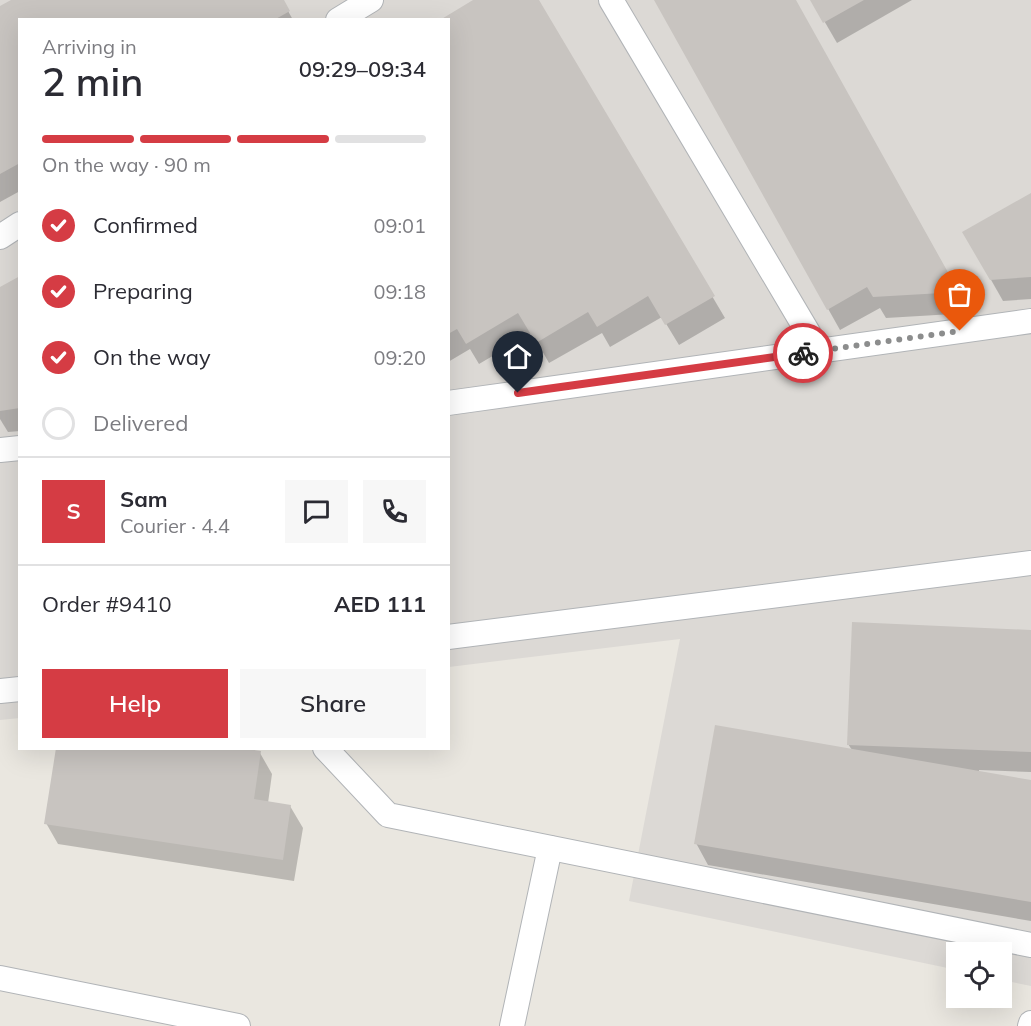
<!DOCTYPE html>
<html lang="en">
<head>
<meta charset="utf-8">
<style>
  :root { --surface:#fff; --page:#f7f7f7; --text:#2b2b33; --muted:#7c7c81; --line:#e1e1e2; --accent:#d53c44 }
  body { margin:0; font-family:Mulish,sans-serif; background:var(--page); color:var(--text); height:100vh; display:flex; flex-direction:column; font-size:22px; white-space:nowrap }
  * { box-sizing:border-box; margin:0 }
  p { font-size:20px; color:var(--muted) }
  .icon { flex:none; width:33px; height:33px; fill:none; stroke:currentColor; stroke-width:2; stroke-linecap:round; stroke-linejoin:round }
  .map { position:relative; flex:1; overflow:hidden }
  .panel { position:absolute; left:18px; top:18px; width:432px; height:732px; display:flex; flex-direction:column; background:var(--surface); border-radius:0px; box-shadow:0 6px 24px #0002 }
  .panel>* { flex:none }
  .buttons { position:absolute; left:946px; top:942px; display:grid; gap:12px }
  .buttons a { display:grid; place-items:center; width:66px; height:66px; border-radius:0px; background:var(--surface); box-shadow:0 6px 24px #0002; font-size:30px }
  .pin { position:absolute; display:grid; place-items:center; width:51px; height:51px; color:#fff; margin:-62px -26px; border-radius:50% 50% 50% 0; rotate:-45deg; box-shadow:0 0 6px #0007 }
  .pin .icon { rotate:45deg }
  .courier { position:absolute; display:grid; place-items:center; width:60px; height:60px; margin:-30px; border:4px solid #d53c44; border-radius:50%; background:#fff; color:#222; box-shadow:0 2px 8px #0007 }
  .summary em { font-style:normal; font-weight:600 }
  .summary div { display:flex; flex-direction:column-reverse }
  .summary { display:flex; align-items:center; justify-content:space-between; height:102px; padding:0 24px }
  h1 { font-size:39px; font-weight:600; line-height:45px }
  .bar { display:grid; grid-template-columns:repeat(4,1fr); gap:9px 6px; align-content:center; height:72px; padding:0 24px }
  .bar i { height:8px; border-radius:4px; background:var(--line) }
  .bar .current { background:var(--accent) }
  .bar p { grid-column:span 4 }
  .line { display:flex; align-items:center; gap:15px; padding:0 24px; border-top:2px solid var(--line) }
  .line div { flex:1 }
  .round { display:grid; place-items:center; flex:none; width:63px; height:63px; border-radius:0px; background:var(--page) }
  ol { padding:0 24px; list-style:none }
  li { display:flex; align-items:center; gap:18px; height:66px }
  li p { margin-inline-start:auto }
  li .icon { padding:6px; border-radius:50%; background:var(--accent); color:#fff; stroke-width:4 }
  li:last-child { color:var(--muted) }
  li i { width:33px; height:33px; border:3px solid var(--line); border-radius:50% }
  .primary-button { display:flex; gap:12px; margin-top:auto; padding:12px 24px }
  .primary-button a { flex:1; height:69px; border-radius:0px; background:var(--accent); color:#fff; font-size:24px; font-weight:600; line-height:69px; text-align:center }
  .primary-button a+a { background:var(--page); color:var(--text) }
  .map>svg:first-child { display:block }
</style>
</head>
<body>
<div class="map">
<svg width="1031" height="1026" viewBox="0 0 1031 1026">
  <rect width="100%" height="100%" fill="#eae7e0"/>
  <polygon fill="#dcd9d5" points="0,0 1031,0 1031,986 1002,980 1002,952 957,952 957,970 629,901 680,639 449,667 448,20 20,20 20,718 0,720"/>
  <g fill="#0003">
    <polygon points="14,0 282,0 293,20 20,20 20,191 0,202 0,8"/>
    <polygon points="476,0 537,0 725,318 679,345 662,317 610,347 602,333 549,363 532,333 479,364 470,349 448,362 448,20"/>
    <polygon points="655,0 795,0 970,313 886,318 880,308 840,330"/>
    <polygon points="812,0 912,0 837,43"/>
    <polygon points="1031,194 1031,299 1003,301 964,232"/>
    <polygon points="20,278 20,431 8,432 0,419 0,288"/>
    <polygon points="1031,631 1031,772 979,770 979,772 1031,781 1031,921 708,865 696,843 852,750 848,744"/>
    <polygon points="260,753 272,774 268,803 290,806 303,828 294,881 58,844 46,823"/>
  </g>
  <g fill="#c8c4c0">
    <polygon points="11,0 284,0 290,11 274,20 20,20 20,163 0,174 0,6"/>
    <polygon points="473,0 539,0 715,296 665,325 648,296 597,327 588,312 536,343 518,313 466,344 457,329 448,334 448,20 440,20"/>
    <polygon points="654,0 796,0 959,292 873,297 867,287 827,310"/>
    <polygon points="810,0 864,0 823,23"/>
    <polygon points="1031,193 1031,277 990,280 962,232"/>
    <polygon points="20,276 20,408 0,411 0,287"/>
    <polygon points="852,622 1031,630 1031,752 847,745"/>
    <polygon points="715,725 1031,780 1031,902 694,844"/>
    <polygon points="56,748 242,748 261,751 254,799 291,805 283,860 44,824"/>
  </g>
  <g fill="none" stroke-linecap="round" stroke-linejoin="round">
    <defs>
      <g id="minor">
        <polyline points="611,0 819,351"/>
        <polyline points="338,20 371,0"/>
        <polyline points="0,237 20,224"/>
        <polyline points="448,403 1031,321"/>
        <polyline points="0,450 20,448"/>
        <polyline points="448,637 1031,563"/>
        <polyline points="0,691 20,689"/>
        <polyline points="325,748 388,815 1031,945"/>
        <polyline points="0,978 238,1026"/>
        <polyline points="512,1026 550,848"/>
        <polyline points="1030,1026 1031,1023"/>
      </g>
    </defs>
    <use href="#minor" stroke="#b1b4b7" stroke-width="26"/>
    <use href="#minor" stroke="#fff" stroke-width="24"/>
  </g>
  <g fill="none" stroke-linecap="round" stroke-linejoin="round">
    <polyline stroke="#8c8d8d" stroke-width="6" stroke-dasharray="0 10.8" points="803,353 960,331"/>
    <polyline stroke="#d53c44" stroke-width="8" points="518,393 803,353"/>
  </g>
</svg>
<div class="buttons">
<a><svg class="icon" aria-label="locate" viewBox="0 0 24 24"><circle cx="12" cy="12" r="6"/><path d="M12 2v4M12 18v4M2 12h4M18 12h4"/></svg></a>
</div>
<div class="pin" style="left:960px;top:331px;background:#ea580c"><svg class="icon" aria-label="bag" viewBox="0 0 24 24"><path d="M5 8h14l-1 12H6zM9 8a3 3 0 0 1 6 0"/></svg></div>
<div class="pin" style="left:518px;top:393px;background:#1f2937"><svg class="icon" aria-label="home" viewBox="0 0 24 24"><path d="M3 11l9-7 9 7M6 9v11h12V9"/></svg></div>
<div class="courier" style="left:803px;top:353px"><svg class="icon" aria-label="bike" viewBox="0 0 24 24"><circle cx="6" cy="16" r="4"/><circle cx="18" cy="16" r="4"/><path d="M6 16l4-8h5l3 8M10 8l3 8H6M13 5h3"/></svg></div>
<section class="panel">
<div class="summary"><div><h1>2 min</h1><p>Arriving in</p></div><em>09:29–09:34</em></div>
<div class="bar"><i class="current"></i><i class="current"></i><i class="current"></i><i></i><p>On the way · 90 m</p></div>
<ol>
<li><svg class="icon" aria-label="check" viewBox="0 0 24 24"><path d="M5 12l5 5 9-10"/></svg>Confirmed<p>09:01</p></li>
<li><svg class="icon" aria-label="check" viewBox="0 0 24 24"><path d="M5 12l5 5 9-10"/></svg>Preparing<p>09:18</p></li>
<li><svg class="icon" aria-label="check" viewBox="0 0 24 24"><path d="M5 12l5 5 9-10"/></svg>On the way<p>09:20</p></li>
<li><i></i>Delivered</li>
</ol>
<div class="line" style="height:108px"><b class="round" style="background:var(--accent);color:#fff">S</b><div><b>Sam</b><p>Courier · 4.4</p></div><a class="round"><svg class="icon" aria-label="chat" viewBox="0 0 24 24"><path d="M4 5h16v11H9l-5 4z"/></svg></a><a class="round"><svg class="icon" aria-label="phone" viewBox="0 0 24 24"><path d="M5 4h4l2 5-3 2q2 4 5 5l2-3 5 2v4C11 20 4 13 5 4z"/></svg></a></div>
<div class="line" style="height:78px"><div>Order #9410</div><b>AED 111</b></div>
<div class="primary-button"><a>Help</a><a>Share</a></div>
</section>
</div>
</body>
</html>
